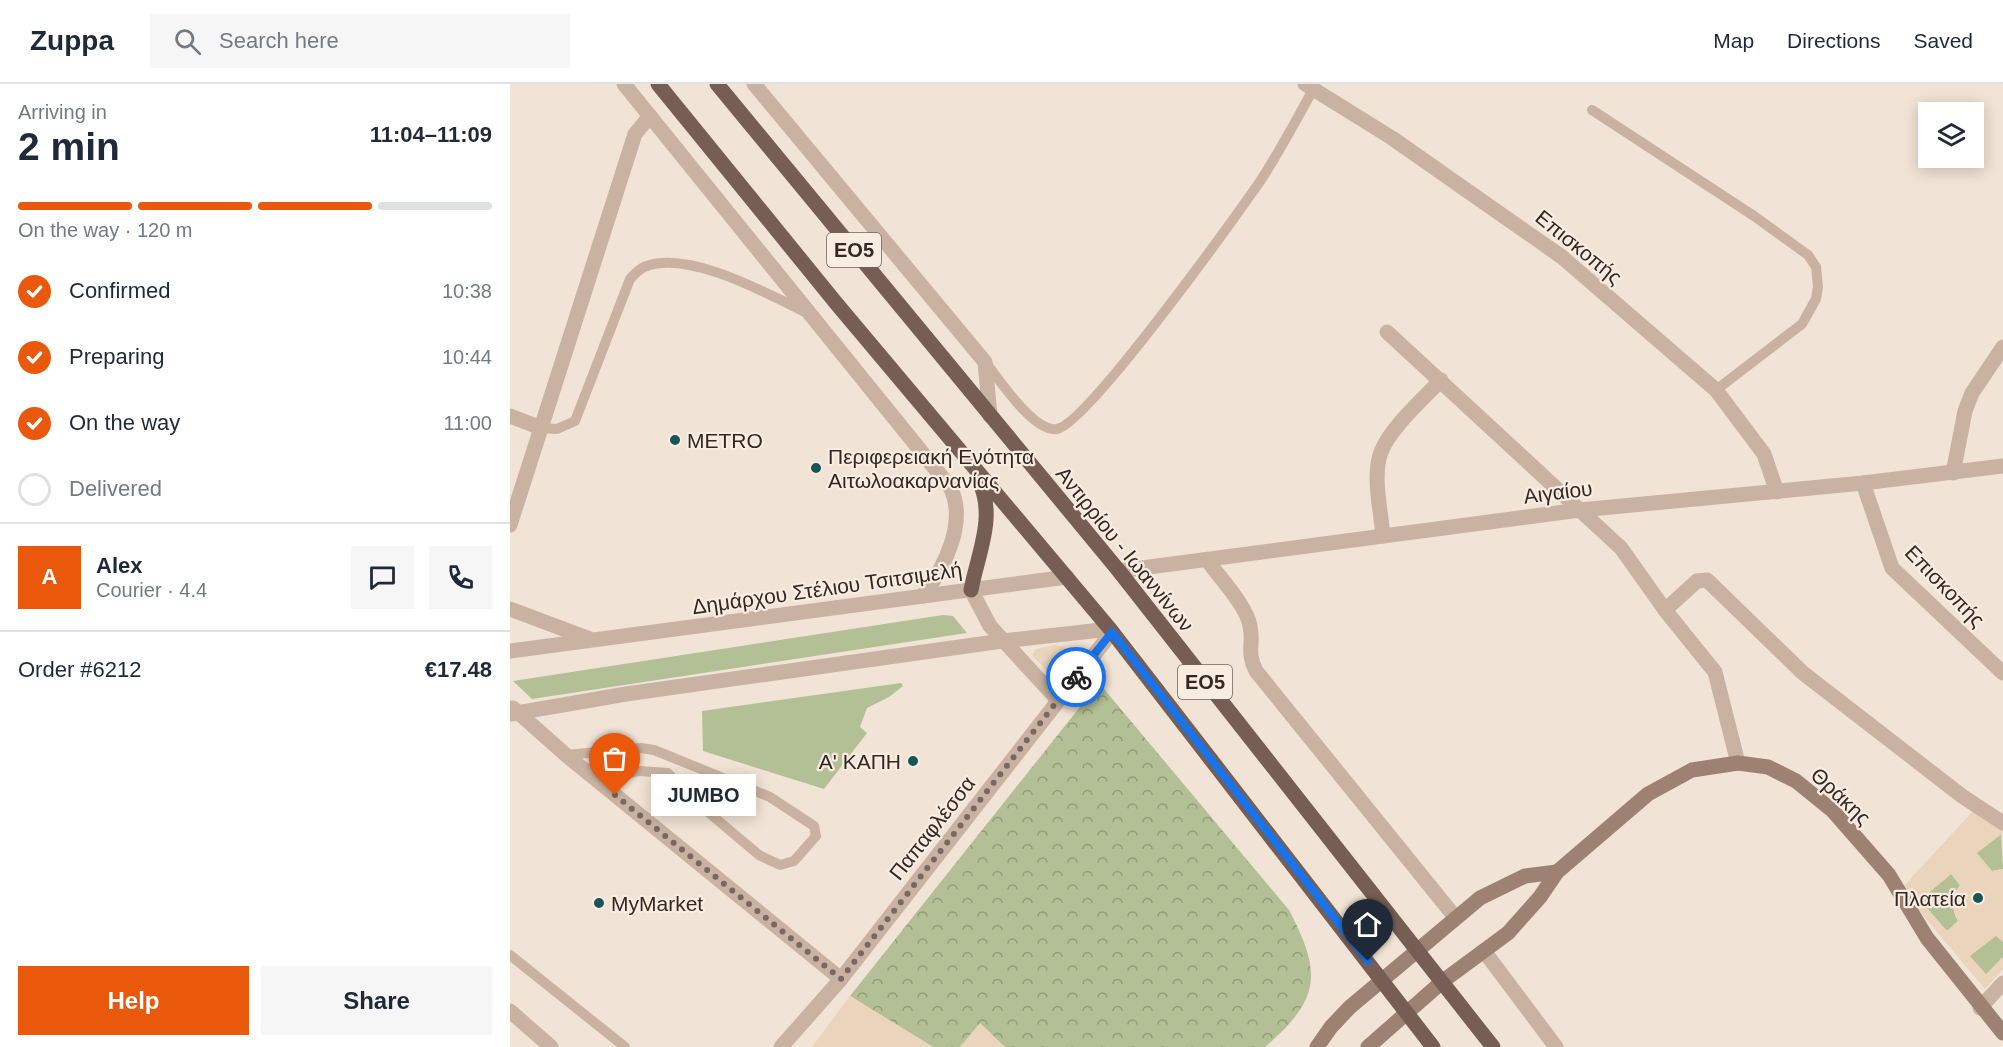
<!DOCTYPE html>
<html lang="en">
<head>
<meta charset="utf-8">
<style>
  :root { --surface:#fff; --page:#f6f6f7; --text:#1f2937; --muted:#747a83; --line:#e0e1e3; --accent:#ea580c }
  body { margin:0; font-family:Arial,sans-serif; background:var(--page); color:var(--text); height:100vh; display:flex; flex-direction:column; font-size:22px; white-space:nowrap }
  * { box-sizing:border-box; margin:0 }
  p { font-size:20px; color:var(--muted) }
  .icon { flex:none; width:33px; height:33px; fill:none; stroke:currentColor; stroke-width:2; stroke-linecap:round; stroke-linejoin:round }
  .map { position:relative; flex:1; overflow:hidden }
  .details { display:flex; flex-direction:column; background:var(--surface); width:510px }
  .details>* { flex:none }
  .fabs { position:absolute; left:1408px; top:18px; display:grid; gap:12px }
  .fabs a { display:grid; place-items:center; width:66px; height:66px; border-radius:0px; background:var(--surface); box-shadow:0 3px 15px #0003; font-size:30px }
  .pin { position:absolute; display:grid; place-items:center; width:51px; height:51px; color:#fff; margin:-62px -26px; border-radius:50% 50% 50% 0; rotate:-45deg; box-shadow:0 0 6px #0007 }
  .pin .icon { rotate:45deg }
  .courier { position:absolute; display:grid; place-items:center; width:60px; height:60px; margin:-30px; border:4px solid #1a73e8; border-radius:50%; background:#fff; color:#222; box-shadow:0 2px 8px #0007 }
  .bubble { position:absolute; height:42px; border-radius:0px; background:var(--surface); box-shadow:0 3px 15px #0003; font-size:20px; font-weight:700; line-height:42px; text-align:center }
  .head em { font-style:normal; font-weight:700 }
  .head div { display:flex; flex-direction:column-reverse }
  .head { display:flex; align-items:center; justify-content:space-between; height:102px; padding:0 18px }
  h1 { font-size:39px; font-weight:700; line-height:45px }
  .bar { display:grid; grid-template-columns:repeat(4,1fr); gap:9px 6px; align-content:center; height:72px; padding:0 18px }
  .bar i { height:8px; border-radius:4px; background:var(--line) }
  .bar .selected { background:var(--accent) }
  .bar p { grid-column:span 4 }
  .line { display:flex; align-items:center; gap:15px; padding:0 18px; border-top:2px solid var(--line) }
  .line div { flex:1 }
  .round { display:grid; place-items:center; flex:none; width:63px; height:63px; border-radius:0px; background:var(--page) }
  ol { padding:0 18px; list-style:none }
  li { display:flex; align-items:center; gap:18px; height:66px }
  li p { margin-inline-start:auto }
  li .icon { padding:6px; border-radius:50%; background:var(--accent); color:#fff; stroke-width:4 }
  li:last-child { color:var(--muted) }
  li i { width:33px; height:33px; border:3px solid var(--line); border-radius:50% }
  .cta { display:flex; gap:12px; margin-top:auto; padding:12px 18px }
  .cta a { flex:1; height:69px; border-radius:0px; background:var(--accent); color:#fff; font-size:24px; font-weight:700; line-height:69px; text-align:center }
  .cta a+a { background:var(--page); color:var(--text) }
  header { display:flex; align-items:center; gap:36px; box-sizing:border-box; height:84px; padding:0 30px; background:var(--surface); border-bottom:2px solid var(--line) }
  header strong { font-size:28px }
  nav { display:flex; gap:33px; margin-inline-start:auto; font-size:21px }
  .search { width:420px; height:54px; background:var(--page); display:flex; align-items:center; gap:15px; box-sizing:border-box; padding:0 21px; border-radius:0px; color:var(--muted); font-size:22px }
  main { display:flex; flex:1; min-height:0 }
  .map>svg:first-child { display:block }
</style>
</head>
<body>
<header>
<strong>Zuppa</strong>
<div class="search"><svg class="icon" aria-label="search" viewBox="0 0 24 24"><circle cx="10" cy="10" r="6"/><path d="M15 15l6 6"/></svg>Search here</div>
<nav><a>Map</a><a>Directions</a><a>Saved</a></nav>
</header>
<main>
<section class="details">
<div class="head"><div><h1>2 min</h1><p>Arriving in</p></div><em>11:04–11:09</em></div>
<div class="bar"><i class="selected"></i><i class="selected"></i><i class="selected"></i><i></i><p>On the way · 120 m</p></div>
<ol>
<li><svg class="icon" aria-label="check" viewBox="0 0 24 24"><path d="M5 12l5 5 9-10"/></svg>Confirmed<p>10:38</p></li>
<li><svg class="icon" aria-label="check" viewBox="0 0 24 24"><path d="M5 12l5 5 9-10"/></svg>Preparing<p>10:44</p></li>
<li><svg class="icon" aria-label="check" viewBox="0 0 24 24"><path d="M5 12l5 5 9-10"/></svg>On the way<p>11:00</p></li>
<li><i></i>Delivered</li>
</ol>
<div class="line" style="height:108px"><b class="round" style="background:var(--accent);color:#fff">A</b><div><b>Alex</b><p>Courier · 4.4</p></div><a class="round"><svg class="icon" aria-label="chat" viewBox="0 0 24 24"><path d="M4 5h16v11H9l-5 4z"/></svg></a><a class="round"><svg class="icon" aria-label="phone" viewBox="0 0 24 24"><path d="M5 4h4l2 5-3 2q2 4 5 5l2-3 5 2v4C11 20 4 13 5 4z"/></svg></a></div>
<div class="line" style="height:78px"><div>Order #6212</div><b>€17.48</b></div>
<div class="cta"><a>Help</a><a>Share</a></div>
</section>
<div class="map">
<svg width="1493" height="963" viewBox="0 0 1493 963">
  <defs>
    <pattern id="park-crowns" width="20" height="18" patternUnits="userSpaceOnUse" patternTransform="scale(1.5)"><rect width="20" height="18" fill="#b3c095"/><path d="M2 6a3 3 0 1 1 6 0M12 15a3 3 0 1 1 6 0" fill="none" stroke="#929c79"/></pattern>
  </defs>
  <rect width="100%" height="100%" fill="#f1e3d5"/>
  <g fill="#b3c095">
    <polygon points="433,531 443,532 457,549 22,615 3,597"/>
    <polygon points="391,599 393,602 379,613 357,624 350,643 357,649 314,705 193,667 192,627"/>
    <polygon points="1491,748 1493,785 1482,787 1466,769"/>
    <path d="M1441 790 1450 801C1442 812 1441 826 1448 837L1437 847 1410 816Z"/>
    <polygon points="1486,851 1493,858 1493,873 1476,891 1459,872"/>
  </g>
  <path fill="url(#park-crowns)" d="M589 599 779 826C812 889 811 915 755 963H495L470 940 450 963H423L340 912Z"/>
  <g fill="#ead4bb" fill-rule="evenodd">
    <polygon points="545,561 561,565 564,570 544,594 522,571 526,565"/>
    <path d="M1466 724 1493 743V749L1467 769 1482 787 1493 785V858L1486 852 1460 872 1476 890 1493 873V885L1475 905 1391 805ZM1441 790 1450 801 1442 821 1448 837 1437 847 1410 816Z"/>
    <polygon points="340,912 423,963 302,963"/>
    <polygon points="470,939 495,963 450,963"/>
  </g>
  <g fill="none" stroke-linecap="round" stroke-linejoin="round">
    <g stroke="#c9b2a1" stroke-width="10">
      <polyline points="1082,26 1244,132 1298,171 1306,183 1308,203 1306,215 1292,240 1206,306"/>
      <path d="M476 279C489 295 524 349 547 345 577 340 723 136 749 99 769 69 786 36 804 4"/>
      <path d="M31 344 47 345 65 337 120 195C124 191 129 185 134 183 178 165 258 210 297 229"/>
      <polyline points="56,671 131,664 144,666 260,713 304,742 306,752 284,777 270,781 249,771 179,712 158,689 129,687 87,697"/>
      <polyline points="0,871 115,963"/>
    </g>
    <g stroke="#c9b2a1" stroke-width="15">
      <polyline points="795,0 882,54 1052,173 1206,306 1254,370 1267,408"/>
      <polyline points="877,248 1111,464 1155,526 1205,588 1228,679"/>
      <polyline points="0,332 31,344"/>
      <polyline points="1443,389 1455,327 1462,309 1493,263"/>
      <polyline points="1353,399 1382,484 1493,589"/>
      <polyline points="0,441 125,50 140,32"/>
      <path d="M873 452C871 427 862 392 871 368 880 344 913 315 931 296"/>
      <path d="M697 476C709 493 737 522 740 542 744 560 736 568 746 587L945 833"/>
      <polyline points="461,506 480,542 548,616"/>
      <polyline points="0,525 80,555"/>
      <polyline points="1155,526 1187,497 1197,496 1293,589 1452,712 1493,739"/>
      <polyline points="0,567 557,493"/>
      <polyline points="3,624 56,671 331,895"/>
      <polyline points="0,630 116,610 492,557 600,545"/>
      <polyline points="974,867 1046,963"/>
      <polyline points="1470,924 1493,899"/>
      <polyline points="271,963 331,895 602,548"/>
    </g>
    <g stroke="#c9b2a1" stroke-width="15">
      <path d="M114 0 440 403C458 438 434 484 413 512"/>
      <polyline points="244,0 475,278 480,332"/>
      <polyline points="609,487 1070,426 1353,399 1493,382"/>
      <polyline points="0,927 41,963"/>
    </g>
    <g stroke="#9d8173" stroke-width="15">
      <polyline points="807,963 821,943 840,923 970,814 1015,792 1047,788"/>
      <polyline points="858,963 933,897 998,849 1030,813 1047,788 1138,710 1182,686 1228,679 1258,683 1286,697 1323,727 1379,791 1417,854 1493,949"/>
    </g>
    <g stroke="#765e54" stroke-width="15">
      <polyline points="148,0 326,219 600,545 923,963"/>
      <polyline points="207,0 609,487 983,963"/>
      <path d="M461 506C468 469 487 431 468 395"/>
    </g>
  </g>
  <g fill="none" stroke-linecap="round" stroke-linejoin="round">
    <polyline stroke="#766962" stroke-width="6" stroke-dasharray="0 10.8" points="105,711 331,895 566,593"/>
    <polyline stroke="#1a73e8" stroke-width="8" points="566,593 602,548 858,877"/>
  </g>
  <g fill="#195456" stroke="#f9ede1" stroke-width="2">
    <circle cx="165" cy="356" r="6"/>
    <circle cx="306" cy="384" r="6"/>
    <circle cx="403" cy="677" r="6"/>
    <circle cx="1468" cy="814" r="6"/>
    <circle cx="89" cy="819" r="6"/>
  </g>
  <g text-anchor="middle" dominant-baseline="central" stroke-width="4.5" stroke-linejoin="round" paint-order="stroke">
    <g fill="#f9ede1" stroke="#6e635d" stroke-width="1.5">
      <rect x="317" y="149" width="54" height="34" rx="4.5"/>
      <rect x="668" y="581" width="54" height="34" rx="4.5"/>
    </g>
    <g font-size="20" font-weight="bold" fill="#332824">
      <text x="344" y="166">ΕΟ5</text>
      <text x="695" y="598">ΕΟ5</text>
    </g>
    <g font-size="21" fill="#332824" stroke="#f9ede1">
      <text transform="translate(1069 163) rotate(39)">Επισκοπής</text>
      <text transform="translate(1048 408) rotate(-7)">Αιγαίου</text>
      <text transform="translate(615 465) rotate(51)">Αντιρρίου - Ιωαννίνων</text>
      <text transform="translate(1435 502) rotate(46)">Επισκοπής</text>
      <text transform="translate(317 504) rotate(-8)">Δημάρχου Στέλιου Τσιτσιμελή</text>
      <text transform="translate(1331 712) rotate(43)">Θράκης</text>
      <text transform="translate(422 744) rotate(-52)">Παπαφλέσσα</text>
    </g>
    <g font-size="21" fill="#332824" stroke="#f9ede1" text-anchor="start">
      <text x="177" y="356">METRO</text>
      <text x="318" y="372">Περιφερειακή Ενότητα<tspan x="318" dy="24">Αιτωλοακαρνανίας</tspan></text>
      <text x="391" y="677" text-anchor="end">Α' ΚΑΠΗ</text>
      <text x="1456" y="814" text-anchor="end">Πλατεία</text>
      <text x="101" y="819">MyMarket</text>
    </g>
  </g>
</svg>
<div class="fabs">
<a><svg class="icon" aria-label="layers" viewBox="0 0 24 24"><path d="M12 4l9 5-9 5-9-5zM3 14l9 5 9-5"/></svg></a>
</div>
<div class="pin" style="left:105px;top:711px;background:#ea580c"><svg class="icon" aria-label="bag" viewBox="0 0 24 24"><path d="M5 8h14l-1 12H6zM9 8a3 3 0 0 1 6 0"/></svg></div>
<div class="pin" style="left:858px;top:877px;background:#1f2937"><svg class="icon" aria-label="home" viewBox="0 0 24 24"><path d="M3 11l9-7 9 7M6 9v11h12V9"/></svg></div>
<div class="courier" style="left:566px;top:593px"><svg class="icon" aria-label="bike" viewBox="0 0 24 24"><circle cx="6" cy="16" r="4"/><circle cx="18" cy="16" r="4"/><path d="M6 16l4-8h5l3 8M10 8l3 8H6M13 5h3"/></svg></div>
<div class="bubble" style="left:141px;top:690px;width:105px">JUMBO</div>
</div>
</main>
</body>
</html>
